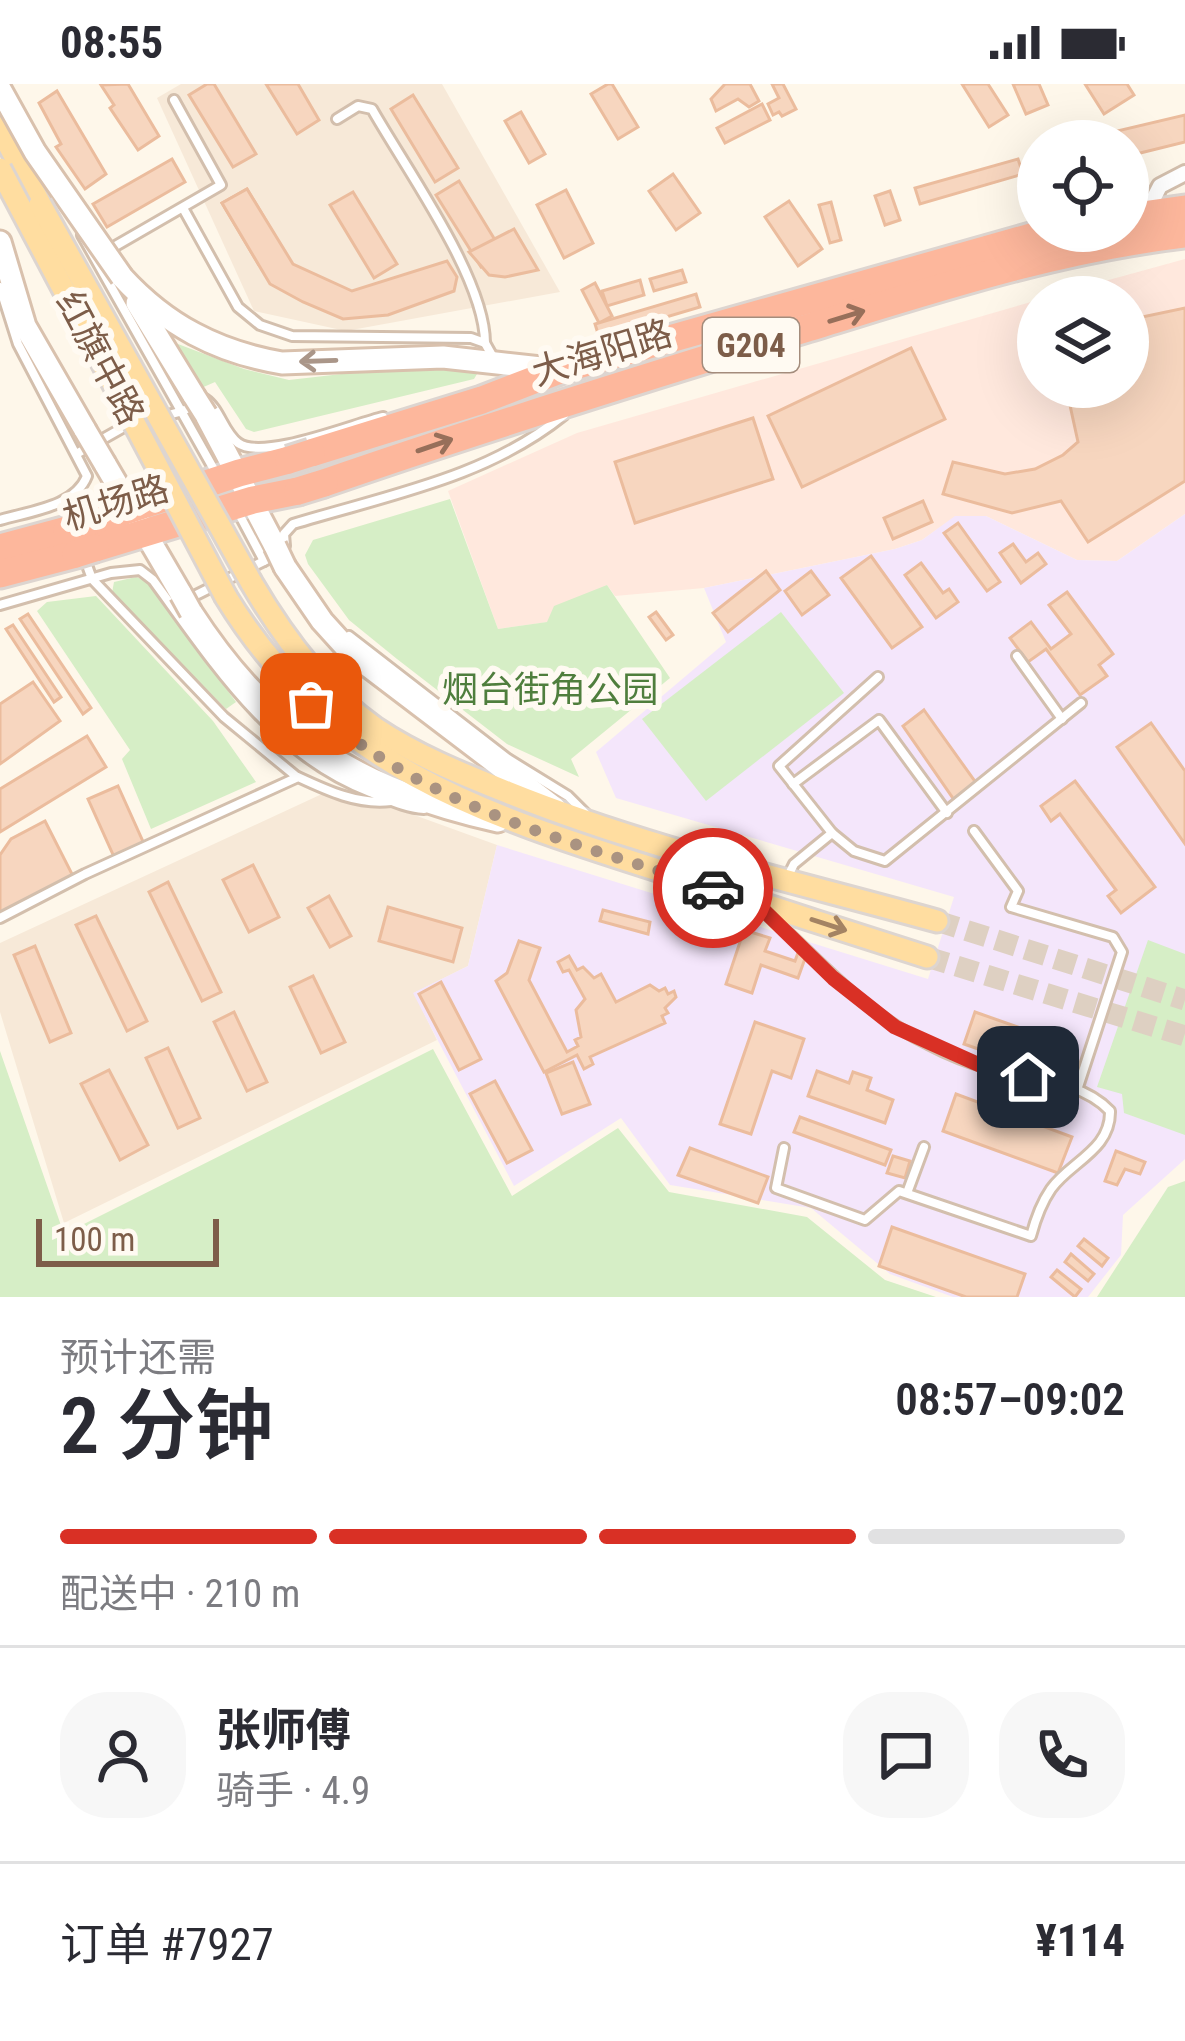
<!DOCTYPE html>
<html lang="zh">
<head>
<meta charset="utf-8">
<style>
  :root { --surface:#fff; --page:#f7f7f7; --text:#2b2b33; --muted:#7c7c81; --line:#e1e1e2; --accent:#d93025 }
  body { margin:0; font-family:"Roboto Condensed","Noto Sans SC",sans-serif; background:var(--page); color:var(--text); height:100vh; display:flex; flex-direction:column; font-size:45px; white-space:nowrap }
  * { box-sizing:border-box; margin:0 }
  p { font-size:39px; color:var(--muted) }
  .icon { flex:none; width:66px; height:66px; fill:none; stroke:currentColor; stroke-width:2; stroke-linecap:round; stroke-linejoin:round }
  .map { position:relative; height:1213px; overflow:hidden }
  .drawer { display:flex; flex-direction:column; background:var(--surface); flex:1 }
  .drawer>* { flex:none }
  .buttons { position:absolute; left:1017px; top:36px; display:grid; gap:24px }
  .buttons a { display:grid; place-items:center; width:132px; height:132px; border-radius:50%; background:var(--surface); box-shadow:0 12px 48px #0002; font-size:60px }
  .scale { position:absolute; left:36px; bottom:30px; width:183px; box-sizing:border-box; padding-left:12px; border:6px solid #7d5d49; border-top:0; font-size:33px; line-height:42px; white-space:nowrap; color:#7d5d49; -webkit-text-stroke:9px #fffaf2; paint-order:stroke }
  .pin { position:absolute; display:grid; place-items:center; width:102px; height:102px; color:#fff; margin:-51px; border-radius:24px; box-shadow:0 6px 18px #0006 }
  .courier { position:absolute; display:grid; place-items:center; width:120px; height:120px; margin:-60px; border:9px solid #d93025; border-radius:50%; background:#fff; color:#222; box-shadow:0 3px 15px #0007 }
  .overview em { font-style:normal; font-weight:600 }
  .overview div { display:flex; flex-direction:column-reverse }
  .overview { display:flex; align-items:center; justify-content:space-between; height:204px; padding:0 60px }
  h1 { font-size:78px; font-weight:600; line-height:90px }
  .bar { display:grid; grid-template-columns:repeat(4,1fr); gap:18px 12px; align-content:center; height:144px; padding:0 60px }
  .bar i { height:15px; border-radius:9px; background:var(--line) }
  .bar .selected { background:var(--accent) }
  .bar p { grid-column:span 4 }
  .line { display:flex; align-items:center; gap:30px; padding:0 60px; border-top:3px solid var(--line) }
  .line div { flex:1 }
  .round { display:grid; place-items:center; flex:none; width:126px; height:126px; border-radius:48px; background:var(--page) }
  .status { display:flex; justify-content:space-between; align-items:center; height:84px; padding:0 60px; background:var(--surface); direction:ltr }
  .status svg { height:33px; fill:currentColor }
  .map>svg:first-child { display:block }
</style>
</head>
<body>
<div class="status"><b>08:55</b><svg viewBox="0 0 49 12"><path d="M0 12V9h3v3zM5 12V6h3v6zM10 12V3h3v9zM15 12V0h3v12zM26 1h20v11H26zM47 4h2v5h-2z"/></svg></div>
<div class="map">
<svg width="1185" height="1213" viewBox="0 0 1185 1213">
  <rect width="100%" height="100%" fill="#fef7ea"/>
  <g fill="#f7e9d8">
    <polygon points="181,0 442,0 560,208 346,247 254,227 157,14"/>
    <polygon points="337,703 497,761 468,882 414,909 437,956 64,1139 0,928 0,859"/>
  </g>
  <polygon fill="#ffe8dd" points="1185,175 1185,430 1117,477 1077,476 986,432 956,432 922,456 895,465 704,504 615,512 607,501 548,538 498,545 448,407 577,349 1038,216 1038,303 1128,303 1128,213 1047,213"/>
  <polygon fill="#f4e6fb" points="1185,430 1185,1075 1123,1131 1121,1171 1088,1213 953,1213 890,1190 811,1124 670,1101 621,1034 514,1102 413,909 468,882 497,761 928,895 954,813 616,714 596,668 726,558 704,504 895,465 922,456 955,432 986,432 1077,476 1117,477"/>
  <g fill="#d6eec6">
    <polygon points="170,257 244,285 289,296 385,285 472,285 477,290 474,295 254,348 246,345 215,298 199,305"/>
    <polygon points="450,415 498,545 547,538 554,522 607,501 670,594 571,675 579,693 507,660 397,575 349,536 308,480 305,471 313,456"/>
    <polygon points="136,493 147,497 236,618 226,625 112,509 114,498"/>
    <polygon points="96,512 213,637 256,698 151,745 122,675 130,666 37,527 47,518"/>
    <polygon points="781,528 844,609 706,717 642,635"/>
    <polygon points="1148,856 1185,870 1185,1051 1124,1029 1122,1010 1097,1003"/>
    <polygon points="433,965 512,1112 618,1044 669,1108 807,1133 885,1196 936,1213 0,1213 0,967 64,1150"/>
    <polygon points="1185,1097 1185,1213 1097,1213 1168,1103"/>
  </g>
  <g fill="#f7d6bf" stroke="#ebbc9d" stroke-width="3">
    <polygon points="128,0 159,52 138,66 110,24 114,21 101,1"/>
    <polygon points="207,0 214,0 256,70 233,83 189,11"/>
    <polygon points="266,0 298,0 319,36 297,50"/>
    <polygon points="608,0 612,0 638,43 618,55 591,10"/>
    <polygon points="725,0 750,0 759,17 749,23 738,15 716,27 711,15"/>
    <polygon points="772,0 783,0 796,25 782,32 779,28 773,31 768,20 779,14"/>
    <polygon points="962,0 988,0 1008,31 989,43"/>
    <polygon points="1013,0 1039,0 1048,21 1026,30"/>
    <polygon points="1085,0 1127,0 1134,11 1104,30"/>
    <polygon points="57,7 106,90 85,105 56,63 61,60 39,19"/>
    <polygon points="413,11 458,84 435,98 391,25"/>
    <polygon points="762,20 770,36 725,59 717,44"/>
    <polygon points="521,28 545,70 529,79 505,37"/>
    <polygon points="1185,31 1185,58 1128,72 1128,57 1120,57 1117,47"/>
    <polygon points="1101,45 1105,57 1065,57"/>
    <polygon points="172,75 185,98 107,143 93,120"/>
    <polygon points="1018,75 1023,90 920,120 915,104"/>
    <polygon points="673,90 700,129 676,146 649,107"/>
    <polygon points="459,97 503,169 481,183 436,111"/>
    <polygon points="247,105 284,167 259,181 222,119"/>
    <polygon points="247,105 293,180 352,207 447,177 457,193 454,207 388,231 343,235 303,218 270,200 222,119"/>
    <polygon points="566,106 593,159 564,174 537,121"/>
    <polygon points="890,107 900,136 885,141 875,112"/>
    <polygon points="353,108 397,180 374,194 330,121"/>
    <polygon points="789,117 822,165 798,182 765,133"/>
    <polygon points="831,118 841,156 830,159 819,121"/>
    <polygon points="514,145 538,186 505,193 489,191 469,168"/>
    <polygon points="682,186 686,198 654,207 650,195"/>
    <polygon points="640,196 644,211 607,222 602,207"/>
    <polygon points="595,199 612,232 599,239 582,206"/>
    <polygon points="696,210 700,223 599,253 595,240"/>
    <polygon points="1185,224 1185,397 1088,458 1061,417 1012,429 943,410 953,378 1005,390 1035,385 1063,371 1078,358 1066,303 1128,303 1128,236"/>
    <polygon points="911,264 945,335 802,403 768,332"/>
    <polygon points="753,334 773,395 635,439 615,378"/>
    <polygon points="923,417 932,438 893,455 884,434"/>
    <polygon points="958,439 1000,498 987,507 944,449"/>
    <polygon points="1013,460 1026,478 1038,469 1046,480 1021,499 1000,469"/>
    <polygon points="871,472 922,543 892,564 841,494"/>
    <polygon points="921,479 943,509 949,505 958,518 936,534 905,491"/>
    <polygon points="766,487 780,506 728,548 713,529"/>
    <polygon points="811,487 829,511 802,531 785,507"/>
    <polygon points="1067,508 1113,570 1099,581 1107,592 1080,611 1046,565 1028,578 1010,554 1031,538 1051,565 1071,550 1049,521"/>
    <polygon points="656,528 673,551 666,556 649,533"/>
    <polygon points="28,530 91,624 83,630 20,535"/>
    <polygon points="13,541 61,613 54,618 6,545"/>
    <polygon points="33,598 60,637 0,680 0,620"/>
    <polygon points="924,626 979,703 957,720 903,642"/>
    <polygon points="1151,639 1185,687 1185,760 1117,663"/>
    <polygon points="87,652 106,683 0,748 0,705"/>
    <polygon points="1075,697 1155,803 1121,829 1108,812 1116,806 1060,730 1051,737 1041,722"/>
    <polygon points="118,702 145,762 115,775 88,715"/>
    <polygon points="45,737 73,792 0,830 0,771 11,755"/>
    <polygon points="253,781 279,833 249,848 223,796"/>
    <polygon points="168,798 221,908 202,917 149,808"/>
    <polygon points="329,812 351,852 330,863 308,824"/>
    <polygon points="388,823 462,844 453,878 379,857"/>
    <polygon points="603,826 650,838 648,850 600,837"/>
    <polygon points="96,832 147,937 127,947 76,841"/>
    <polygon points="744,846 770,854 765,867 795,877 799,866 807,869 798,894 761,881 752,909 726,900"/>
    <polygon points="519,857 540,864 529,896 567,968 578,962 575,956 581,953 576,926 585,915 569,886 563,888 558,878 569,872 577,886 583,883 594,894 601,890 616,918 650,901 659,907 665,904 668,910 674,907 676,913 665,924 668,929 662,932 665,939 590,973 593,980 584,985 577,971 544,988 496,897 507,889"/>
    <polygon points="35,862 71,949 50,958 14,871"/>
    <polygon points="313,892 345,958 321,969 290,903"/>
    <polygon points="441,898 481,975 459,986 419,910"/>
    <polygon points="234,928 267,998 247,1007 214,938"/>
    <polygon points="975,928 1069,961 1058,993 964,960"/>
    <polygon points="755,938 804,955 791,994 772,987 751,1050 720,1040"/>
    <polygon points="168,964 200,1034 178,1044 146,974"/>
    <polygon points="573,978 590,1020 562,1030 546,989"/>
    <polygon points="109,986 148,1061 120,1076 81,1000"/>
    <polygon points="817,987 849,999 853,988 871,994 867,1006 893,1016 885,1039 808,1012"/>
    <polygon points="495,997 532,1066 507,1079 470,1010"/>
    <polygon points="956,1010 1072,1053 1058,1089 943,1047"/>
    <polygon points="800,1033 891,1066 885,1081 794,1048"/>
    <polygon points="690,1064 768,1093 758,1119 678,1091"/>
    <polygon points="1116,1067 1145,1078 1140,1090 1125,1085 1117,1101 1105,1097"/>
    <polygon points="893,1072 910,1077 905,1094 887,1089"/>
    <polygon points="892,1143 1025,1190 1017,1213 966,1213 879,1182"/>
    <polygon points="1084,1155 1108,1174 1102,1182 1078,1162"/>
    <polygon points="1071,1170 1094,1190 1088,1197 1065,1178"/>
    <polygon points="1057,1186 1081,1205 1075,1213 1051,1193"/>
  </g>
  <g fill="none" stroke-linecap="round" stroke-linejoin="round">
    <g stroke="#ded0c2" stroke-width="21" stroke-dasharray="21 10" stroke-linecap="butt">
      <polyline points="937,837 1185,916"/>
      <polyline points="927,873 1185,952"/>
    </g>
    <defs>
      <g id="lane">
        <path d="M337 35 358 22 372 25C406 85 485 194 485 259"/>
        <polyline points="183,124 238,223 260,241 292,252 471,254 485,259 494,275"/>
        <polyline points="82,151 216,389"/>
        <polyline points="105,168 221,101 174,16"/>
        <path d="M0 203 18 260 87 392C75 423 30 427 0 436"/>
        <path d="M78 369 124 343 183 327 205 315C220 325 223 348 238 359 263 377 353 340 383 333"/>
        <polyline points="65,417 71,436"/>
        <polyline points="238,428 264,477"/>
        <path d="M285 462 284 450 293 440C388 411 486 394 564 331"/>
        <polyline points="84,473 92,495 224,633 297,693"/>
        <polyline points="190,514 278,470"/>
        <path d="M0 521 111 489 140 486 153 496C213 578 271 670 370 708 388 715 405 724 424 725"/>
        <polyline points="349,552 508,675 568,712 586,730"/>
        <polyline points="1017,572 1062,635"/>
        <polyline points="793,700 879,636 947,729"/>
        <polyline points="974,747 1018,807 1011,823 1113,853 1122,868 1077,1006"/>
        <polyline points="832,749 854,767 885,777 1081,619"/>
        <polyline points="787,794 794,780 832,749 779,682 878,593"/>
        <path d="M769 831C820 877 865 930 928 960 947 970 969 979 989 984 1029 995 1081 996 1110 1027 1111 1066 1070 1078 1051 1105 1042 1118 1035 1137 1031 1152L899 1107 865 1136 776 1104 784 1064"/>
        <path d="M0 834 85 790 298 693C328 707 358 721 391 717"/>
        <polyline points="907,1109 924,1063"/>
      </g>
      <polyline id="street" points="1145,131 1160,102 1185,89"/>
      <g id="secondary">
        <polyline points="0,158 25,242 85,346"/>
        <path d="M122 193C166 241 217 268 282 279L443 273 559 286"/>
        <polyline points="137,219 194,312"/>
        <polyline points="206,331 275,462"/>
        <polyline points="105,380 181,510"/>
        <polyline points="285,483 322,537 351,569 555,724"/>
        <path d="M191 528C270 650 357 706 498 737"/>
      </g>
      <g id="primary">
        <polyline points="0,44 40,120"/>
        <path d="M251 498C282 551 324 608 375 644 415 671 462 690 507 708 645 764 793 797 937 837"/>
        <path d="M226 513C330 683 485 731 664 788 752 817 839 845 927 873"/>
      </g>
      <g id="highway">
        <polyline points="1128,133 1185,125"/>
        <polyline points="311,369 482,316 560,286 1052,147"/>
        <path d="M324 399C483 344 643 294 804 245 929 207 1054 165 1185 150"/>
        <polyline points="86,440 239,389 289,376"/>
        <polyline points="0,464 67,446"/>
        <polyline points="95,464 253,416 298,407"/>
        <polyline points="0,490 76,470"/>
      </g>
    </defs>
    <use href="#lane" stroke="#d3bfad" stroke-width="14"/>
    <use href="#street" stroke="#d3bfad" stroke-width="20"/>
    <use href="#secondary" stroke="#d9c1ad" stroke-width="27"/>
    <use href="#primary" stroke="#ddd5d0" stroke-width="27"/>
    <use href="#highway" stroke="#ddd5d0" stroke-width="33"/>
    <use href="#lane" stroke="#fff" stroke-width="8"/>
    <use href="#street" stroke="#fff" stroke-width="14"/>
    <use href="#secondary" stroke="#fff" stroke-width="21"/>
    <use href="#primary" stroke="#ffdda0" stroke-width="21"/>
    <use href="#highway" stroke="#fdb79c" stroke-width="27"/>
    <defs>
      <g id="secondary-bridge">
        <polyline points="0,5 35,68 122,193"/>
        <polyline points="194,312 206,331"/>
        <polyline points="85,346 105,380"/>
        <polyline points="275,462 285,483"/>
        <polyline points="181,510 191,528"/>
      </g>
      <g id="primary-bridge">
        <polyline points="0,85 226,513"/>
        <polyline points="40,120 251,498"/>
      </g>
      <g id="highway-bridge">
        <polyline points="289,376 311,369"/>
        <polyline points="298,407 324,399"/>
        <polyline points="67,446 86,440"/>
        <polyline points="76,470 95,464"/>
      </g>
    </defs>
    <use href="#secondary-bridge" stroke="#d9c1ad" stroke-width="27" stroke-linecap="butt"/>
    <use href="#primary-bridge" stroke="#ddd5d0" stroke-width="27" stroke-linecap="butt"/>
    <use href="#highway-bridge" stroke="#ddd5d0" stroke-width="33" stroke-linecap="butt"/>
    <use href="#secondary-bridge" stroke="#fff" stroke-width="21"/>
    <use href="#primary-bridge" stroke="#ffdda0" stroke-width="21"/>
    <use href="#highway-bridge" stroke="#fdb79c" stroke-width="27"/>
  </g>
  <defs><path id="oneway-shaft" d="M-6 0H5M1.5-3L5.5 0L1.5 3" fill="none" stroke-width="1.6" stroke-linecap="round" stroke-linejoin="round" transform="scale(3)"/></defs>
  <g stroke="#976f5a">
    <use href="#oneway-shaft" transform="translate(847 232) rotate(-17)"/>
    <use href="#oneway-shaft" transform="translate(435 361) rotate(-19)"/>
  </g>
  <use stroke="#aa9689" href="#oneway-shaft" transform="translate(318 277) rotate(178)"/>
  <use stroke="#a48363" href="#oneway-shaft" transform="translate(829 841) rotate(18)"/>
  <g fill="none" stroke-linecap="round" stroke-linejoin="round">
    <path stroke="#aa9381" stroke-width="12" stroke-dasharray="0 21.6" d="M311 620C419 722 575 759 713 804"/>
    <polyline stroke="#d93025" stroke-width="15" points="713,804 755,818 833,894 895,943 984,983 1028,993"/>
  </g>
  <g text-anchor="middle" dominant-baseline="central" stroke-width="12" stroke-linejoin="round" paint-order="stroke">
    <rect fill="#fffaf2" stroke="#a48c7c" stroke-width="3" x="703" y="234" width="96" height="54" rx="9"/>
    <g font-size="33" font-weight="bold" fill="#7d5d49">
      <text x="751" y="261">G204</text>
    </g>
    <g font-size="36" fill="#7d5d49" stroke="#fffaf2">
      <text transform="translate(602 269) rotate(-17)">大海阳路</text>
      <text transform="translate(100 274) rotate(62)">红旗中路</text>
      <text transform="translate(116 419) rotate(-17)">机场路</text>
    </g>
    <g font-size="36" fill="#4f7e3d" stroke="#fffaf2">
      <text x="550" y="606">烟台街角公园</text>
    </g>
  </g>
</svg>
<div class="buttons">
<a><svg class="icon" aria-label="locate" viewBox="0 0 24 24"><circle cx="12" cy="12" r="6"/><path d="M12 2v4M12 18v4M2 12h4M18 12h4"/></svg></a>
<a><svg class="icon" aria-label="layers" viewBox="0 0 24 24"><path d="M12 4l9 5-9 5-9-5zM3 14l9 5 9-5"/></svg></a>
</div>
<div class="scale">100 m</div>
<div class="pin" style="left:311px;top:620px;background:#ea580c"><svg class="icon" aria-label="bag" viewBox="0 0 24 24"><path d="M5 8h14l-1 12H6zM9 8a3 3 0 0 1 6 0"/></svg></div>
<div class="pin" style="left:1028px;top:993px;background:#1f2937"><svg class="icon" aria-label="home" viewBox="0 0 24 24"><path d="M3 11l9-7 9 7M6 9v11h12V9"/></svg></div>
<div class="courier" style="left:713px;top:804px"><svg class="icon" aria-label="car" viewBox="0 0 24 24"><path d="M5 17H2v-5l4-1 3-4h7l3 4 3 1v5h-3M9 17h6M6 11h13"/><circle cx="7" cy="17" r="2"/><circle cx="17" cy="17" r="2"/></svg></div>
</div>
<section class="drawer">
<div class="overview"><div><h1>2 分钟</h1><p>预计还需</p></div><em>08:57–09:02</em></div>
<div class="bar"><i class="selected"></i><i class="selected"></i><i class="selected"></i><i></i><p>配送中 · 210 m</p></div>
<div class="line" style="height:216px"><a class="round"><svg class="icon" aria-label="person" viewBox="0 0 24 24"><circle cx="12" cy="8" r="4"/><path d="M4 21q1-7 8-7t8 7"/></svg></a><div><b>张师傅</b><p>骑手 · 4.9</p></div><a class="round"><svg class="icon" aria-label="chat" viewBox="0 0 24 24"><path d="M4 5h16v11H9l-5 4z"/></svg></a><a class="round"><svg class="icon" aria-label="phone" viewBox="0 0 24 24"><path d="M5 4h4l2 5-3 2q2 4 5 5l2-3 5 2v4C11 20 4 13 5 4z"/></svg></a></div>
<div class="line" style="height:156px"><div>订单 #7927</div><b>¥114</b></div>
</section>
</body>
</html>
